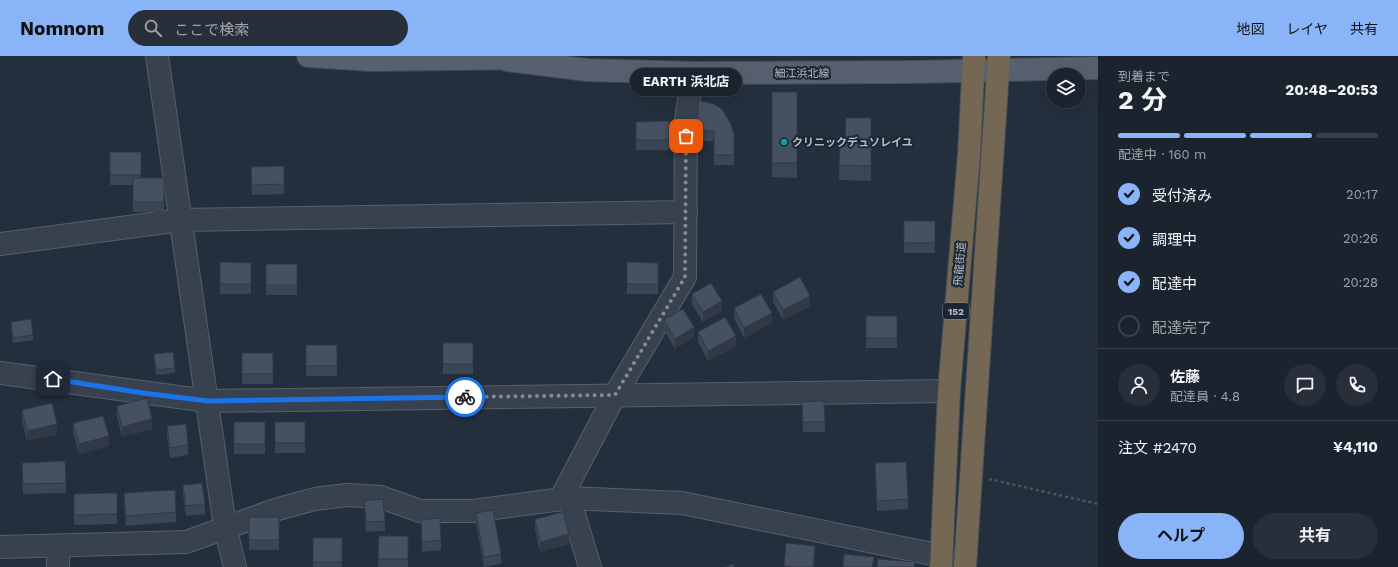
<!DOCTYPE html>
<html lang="ja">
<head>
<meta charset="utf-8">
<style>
  :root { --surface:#1b232e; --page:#282f3a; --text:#f1f3f6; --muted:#a0a4aa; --line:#39404a; --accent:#8ab4f8 }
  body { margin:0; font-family:"Work Sans","Noto Sans JP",sans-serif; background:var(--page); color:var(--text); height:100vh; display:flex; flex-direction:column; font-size:15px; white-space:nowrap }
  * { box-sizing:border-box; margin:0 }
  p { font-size:13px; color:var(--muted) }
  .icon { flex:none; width:22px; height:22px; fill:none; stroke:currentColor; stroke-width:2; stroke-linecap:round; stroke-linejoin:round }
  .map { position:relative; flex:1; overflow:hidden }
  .sheet { display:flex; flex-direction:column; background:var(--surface); width:300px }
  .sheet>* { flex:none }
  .controls { position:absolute; left:1046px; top:12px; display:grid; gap:8px }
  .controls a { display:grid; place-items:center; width:40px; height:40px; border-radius:50%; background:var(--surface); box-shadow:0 4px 16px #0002,0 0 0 1px var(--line); font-size:20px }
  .pin { position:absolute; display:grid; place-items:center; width:34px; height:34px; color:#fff; margin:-17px; border-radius:8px; box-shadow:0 2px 6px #0006 }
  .courier { position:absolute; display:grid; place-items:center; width:40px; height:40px; margin:-20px; border:3px solid #1a73e8; border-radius:50%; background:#fff; color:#222; box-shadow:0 1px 5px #0007 }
  .bubble { position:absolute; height:28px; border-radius:14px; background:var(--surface); box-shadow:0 4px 16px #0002,0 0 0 1px var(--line); font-size:13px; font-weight:700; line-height:28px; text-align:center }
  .overview em { font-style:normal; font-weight:700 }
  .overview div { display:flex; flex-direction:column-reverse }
  .overview { display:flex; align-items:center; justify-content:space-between; height:68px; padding:0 20px }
  h1 { font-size:26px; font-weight:700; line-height:30px }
  .bar { display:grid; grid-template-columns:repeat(4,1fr); gap:6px 4px; align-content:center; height:48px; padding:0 20px }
  .bar i { height:5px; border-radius:3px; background:var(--line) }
  .bar .current { background:var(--accent) }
  .bar p { grid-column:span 4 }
  .line { display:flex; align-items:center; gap:10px; padding:0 20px; border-top:1px solid var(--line) }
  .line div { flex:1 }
  .round { display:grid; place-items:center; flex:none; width:42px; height:42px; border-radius:21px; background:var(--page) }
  ol { padding:0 20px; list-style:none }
  li { display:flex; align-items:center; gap:12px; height:44px }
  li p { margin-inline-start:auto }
  li .icon { padding:4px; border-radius:50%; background:var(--accent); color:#111; stroke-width:4 }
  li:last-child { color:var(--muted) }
  li i { width:22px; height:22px; border:2px solid var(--line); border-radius:50% }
  .button { display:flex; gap:8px; margin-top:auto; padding:8px 20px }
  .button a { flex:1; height:46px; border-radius:24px; background:var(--accent); color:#111; font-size:16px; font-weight:700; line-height:46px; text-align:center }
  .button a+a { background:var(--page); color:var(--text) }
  header { display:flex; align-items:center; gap:24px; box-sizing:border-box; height:56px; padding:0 20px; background:var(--accent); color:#111 }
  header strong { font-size:19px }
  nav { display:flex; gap:22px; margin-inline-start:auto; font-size:14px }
  .search { width:280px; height:36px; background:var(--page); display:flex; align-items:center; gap:10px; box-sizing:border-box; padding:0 14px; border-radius:22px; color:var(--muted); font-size:15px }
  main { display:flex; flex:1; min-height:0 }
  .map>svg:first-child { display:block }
</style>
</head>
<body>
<header>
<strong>Nomnom</strong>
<div class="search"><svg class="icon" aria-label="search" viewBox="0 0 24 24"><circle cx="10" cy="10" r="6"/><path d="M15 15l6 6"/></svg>ここで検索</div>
<nav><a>地図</a><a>レイヤ</a><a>共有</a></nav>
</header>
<main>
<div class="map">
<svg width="1098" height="511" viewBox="0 0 1098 511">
  <rect width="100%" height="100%" fill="#242f3e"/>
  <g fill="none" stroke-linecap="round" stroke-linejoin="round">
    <defs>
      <g id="minor">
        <polyline points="157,0 225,471 235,511"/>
        <polyline points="0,188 181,164 686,156"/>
        <polyline points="0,317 208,345 949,335"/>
        <polyline points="561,442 615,339 685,221 686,64 693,17"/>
        <polyline points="569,442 590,511"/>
        <polyline points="0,491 186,486 278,453 315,443 347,439 381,441 420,455 473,455 569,442 682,447 942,500"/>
        <polyline points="58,511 58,490"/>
      </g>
      <g id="major">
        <polyline points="308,0 372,4 522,2"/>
        <polyline points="507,4 587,14 693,17 914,16 1098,12"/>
      </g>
      <g id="highway">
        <polyline points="941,511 949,335 969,98 974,0"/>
        <polyline points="965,511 999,0"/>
      </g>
    </defs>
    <use href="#minor" stroke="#565f6c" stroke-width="24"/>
    <use href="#major" stroke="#414a57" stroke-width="24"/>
    <use href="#highway" stroke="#434c59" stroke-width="24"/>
    <polyline stroke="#44595c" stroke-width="2.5" stroke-dasharray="3 3" stroke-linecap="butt" points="989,423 1098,448"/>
    <use href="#minor" stroke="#38414e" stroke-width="22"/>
    <use href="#major" stroke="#56606e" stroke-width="22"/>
    <use href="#highway" stroke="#746855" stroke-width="22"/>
  </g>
  <g fill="#3b4654">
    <polygon points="772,36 797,36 797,122 772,121"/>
    <polygon points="698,44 734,78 734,109 714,109 714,85 698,85"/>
    <polygon points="871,62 871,125 839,124 840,91 845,91"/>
    <polygon points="669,65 669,94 636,94 636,66"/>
    <polygon points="110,96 141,96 141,122 164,122 164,156 133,156 133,129 110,129"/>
    <polygon points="284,110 284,138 252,139 251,111"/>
    <rect x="904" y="165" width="31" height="32"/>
    <polygon points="220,206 251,207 251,238 220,238"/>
    <polygon points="627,206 658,207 658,238 627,238"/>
    <rect x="266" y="208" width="31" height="31"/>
    <polygon points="773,236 810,250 783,264 773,246"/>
    <polygon points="692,238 722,255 703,266 692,248"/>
    <polygon points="734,252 772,267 744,282 734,262"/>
    <rect x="866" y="260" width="31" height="32"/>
    <polygon points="664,264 694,281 675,293 664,274"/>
    <polygon points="11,266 33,279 33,284 13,287 11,271"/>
    <polygon points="698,276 736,290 708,305 698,286"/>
    <rect x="443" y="287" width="30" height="31"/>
    <rect x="306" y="289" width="31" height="31"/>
    <rect x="242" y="297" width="31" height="31"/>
    <polygon points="154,298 175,312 175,317 156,319 154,303"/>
    <polygon points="802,346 825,366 825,376 803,376"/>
    <polygon points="117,350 152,373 122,381 117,360"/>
    <polygon points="22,354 57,378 27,385 22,364"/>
    <rect x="234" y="366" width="31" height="32"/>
    <rect x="275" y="366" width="30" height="31"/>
    <polygon points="73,367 109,390 79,398 73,377"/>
    <polygon points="167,370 188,389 188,399 170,402 167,380"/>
    <polygon points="22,407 66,427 66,437 23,438"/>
    <polygon points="875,407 908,443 908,453 877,455"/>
    <polygon points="183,429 205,448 205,458 186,460 183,439"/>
    <polygon points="124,437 176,456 176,466 126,470 124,447"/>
    <polygon points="74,438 117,458 117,468 74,469"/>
    <polygon points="364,445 385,465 385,475 366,476"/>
    <polygon points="476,457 501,498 501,508 484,511 476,467"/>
    <rect x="249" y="461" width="30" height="33"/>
    <polygon points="535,463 569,488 540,496 535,473"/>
    <polygon points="421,464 441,484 441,494 422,496"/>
    <polygon points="379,480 408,480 408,511 378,511"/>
    <rect x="313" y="482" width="29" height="29"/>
  </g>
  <g fill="#303945">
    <polygon points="810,240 810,250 783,264 783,254"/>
    <polygon points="722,245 722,255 703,266 703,256"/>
    <polygon points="772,257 772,267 744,282 744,272"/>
    <polygon points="694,271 694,281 675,293 675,283"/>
    <polygon points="736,280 736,290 708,305 708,295"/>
    <polygon points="152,363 152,373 122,381 122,371"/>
    <polygon points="57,368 57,378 27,385 27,375"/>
    <polygon points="109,380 109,390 79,398 79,388"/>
    <polygon points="569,478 569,488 540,496 540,486"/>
    <polygon points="815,490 815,500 814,511 813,511"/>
  </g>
  <g fill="#455162" stroke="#303945">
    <rect x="772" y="36" width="25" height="71"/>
    <polygon points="698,44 714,48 722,53 730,66 734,78 734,99 714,99 714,75 698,75"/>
    <polygon points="846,62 871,62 871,110 839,109 840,91 845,91"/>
    <polygon points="669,65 669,84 636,84 636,66"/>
    <rect x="110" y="96" width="31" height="23"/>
    <polygon points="284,110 284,128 252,129 251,111"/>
    <rect x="133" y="122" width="31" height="24"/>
    <rect x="904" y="165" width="31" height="22"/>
    <polygon points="220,206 251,207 251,228 220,228"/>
    <polygon points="627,206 658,207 658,228 627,228"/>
    <rect x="266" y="208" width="31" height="21"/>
    <polygon points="800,221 810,240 783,254 773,236"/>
    <polygon points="711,227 722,245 703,256 692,238"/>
    <polygon points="761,238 772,257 744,272 734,252"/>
    <polygon points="683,253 694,271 675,283 664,264"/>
    <rect x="866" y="260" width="31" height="22"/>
    <polygon points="725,261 736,280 708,295 698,276"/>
    <polygon points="31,263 33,279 13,282 11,266"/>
    <rect x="443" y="287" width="30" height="21"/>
    <rect x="306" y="289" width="31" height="21"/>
    <polygon points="173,296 175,312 156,314 154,298"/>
    <rect x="242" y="297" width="31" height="21"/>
    <polygon points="147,342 152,363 122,371 117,350"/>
    <polygon points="824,345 825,366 803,366 802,346"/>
    <polygon points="52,347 57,368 27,375 22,354"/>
    <polygon points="103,360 109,380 79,388 73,367"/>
    <rect x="234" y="366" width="31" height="22"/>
    <rect x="275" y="366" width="30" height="21"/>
    <polygon points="186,368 188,389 170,392 167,370"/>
    <polygon points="65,405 66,427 23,428 22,407"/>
    <polygon points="906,406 908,443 877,445 875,407"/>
    <polygon points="202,427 205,448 186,450 183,429"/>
    <polygon points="175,434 176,456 126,460 124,437"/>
    <polygon points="117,437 117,458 74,459 74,438"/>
    <polygon points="383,443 385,465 366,466 364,445"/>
    <polygon points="493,454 501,498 484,501 476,457"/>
    <polygon points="563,456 569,478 540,486 535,463"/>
    <rect x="249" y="461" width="30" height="23"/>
    <polygon points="440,462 441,484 422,486 421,464"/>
    <polygon points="379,480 408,480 408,503 378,503"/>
    <rect x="313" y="482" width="29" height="24"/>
    <polygon points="786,487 815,490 813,511 793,511 784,510"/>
    <polygon points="844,498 874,501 872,511 843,511"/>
    <polygon points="878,503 915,506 914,511 877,511"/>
    <polygon points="733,508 734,511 725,511"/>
  </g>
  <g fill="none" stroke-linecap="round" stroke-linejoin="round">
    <polyline stroke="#828b98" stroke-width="4" stroke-dasharray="0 7.2" points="465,341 615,339 685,221 686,80"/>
    <polyline stroke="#1a73e8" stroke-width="5" points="53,323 143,337 208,345 465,341"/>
  </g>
  <circle fill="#0f9aa8" stroke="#1d2633" stroke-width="1.5" cx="784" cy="86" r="4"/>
  <g text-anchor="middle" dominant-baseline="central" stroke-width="4" stroke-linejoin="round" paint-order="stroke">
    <rect fill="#1d2633" stroke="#878f9c" stroke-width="1" x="943" y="247" width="26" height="16" rx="3"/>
    <g font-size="10" font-weight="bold" fill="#b4bcc9">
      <text x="956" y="255">152</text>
    </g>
    <g font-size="11" fill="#b4bcc9" stroke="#1d2633">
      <text x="802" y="17">細江浜北線</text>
      <text transform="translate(960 208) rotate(-85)">飛龍街道</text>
    </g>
    <g font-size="11" font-weight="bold" fill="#b4bcc9" stroke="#1d2633" text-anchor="start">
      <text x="792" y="86">クリニックデュソレイユ</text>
    </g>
  </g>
</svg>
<div class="controls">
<a><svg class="icon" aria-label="layers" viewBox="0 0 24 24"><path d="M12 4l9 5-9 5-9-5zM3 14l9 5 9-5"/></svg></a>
</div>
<div class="pin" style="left:686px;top:80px;background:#ea580c"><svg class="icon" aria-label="bag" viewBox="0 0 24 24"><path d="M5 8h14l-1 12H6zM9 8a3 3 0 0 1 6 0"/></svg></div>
<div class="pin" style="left:53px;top:323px;background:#1f2937"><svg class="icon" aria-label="home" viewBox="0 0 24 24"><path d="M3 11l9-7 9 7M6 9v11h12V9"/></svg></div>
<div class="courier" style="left:465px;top:341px"><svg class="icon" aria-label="bike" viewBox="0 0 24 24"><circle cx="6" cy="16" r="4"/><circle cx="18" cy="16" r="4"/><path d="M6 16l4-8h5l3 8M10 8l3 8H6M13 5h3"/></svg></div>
<div class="bubble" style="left:630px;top:12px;width:112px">EARTH 浜北店</div>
</div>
<section class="sheet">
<div class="overview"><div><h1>2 分</h1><p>到着まで</p></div><em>20:48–20:53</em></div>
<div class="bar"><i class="current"></i><i class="current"></i><i class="current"></i><i></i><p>配達中 · 160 m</p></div>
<ol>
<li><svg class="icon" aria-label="check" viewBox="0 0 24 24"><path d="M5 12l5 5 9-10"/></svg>受付済み<p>20:17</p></li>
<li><svg class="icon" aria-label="check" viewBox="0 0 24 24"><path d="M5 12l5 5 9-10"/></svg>調理中<p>20:26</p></li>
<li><svg class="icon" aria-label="check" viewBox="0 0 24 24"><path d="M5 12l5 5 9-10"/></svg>配達中<p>20:28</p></li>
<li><i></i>配達完了</li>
</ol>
<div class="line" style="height:72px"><a class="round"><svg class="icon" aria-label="person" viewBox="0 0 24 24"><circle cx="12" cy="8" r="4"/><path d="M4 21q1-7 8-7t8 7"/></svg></a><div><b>佐藤</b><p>配達員 · 4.8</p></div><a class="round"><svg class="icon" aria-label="chat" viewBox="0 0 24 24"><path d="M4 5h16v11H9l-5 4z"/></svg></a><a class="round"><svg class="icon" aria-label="phone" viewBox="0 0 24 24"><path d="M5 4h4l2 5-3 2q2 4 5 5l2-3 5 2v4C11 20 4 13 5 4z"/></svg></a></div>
<div class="line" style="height:52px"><div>注文 #2470</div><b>¥4,110</b></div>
<div class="button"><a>ヘルプ</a><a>共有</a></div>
</section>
</main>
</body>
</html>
